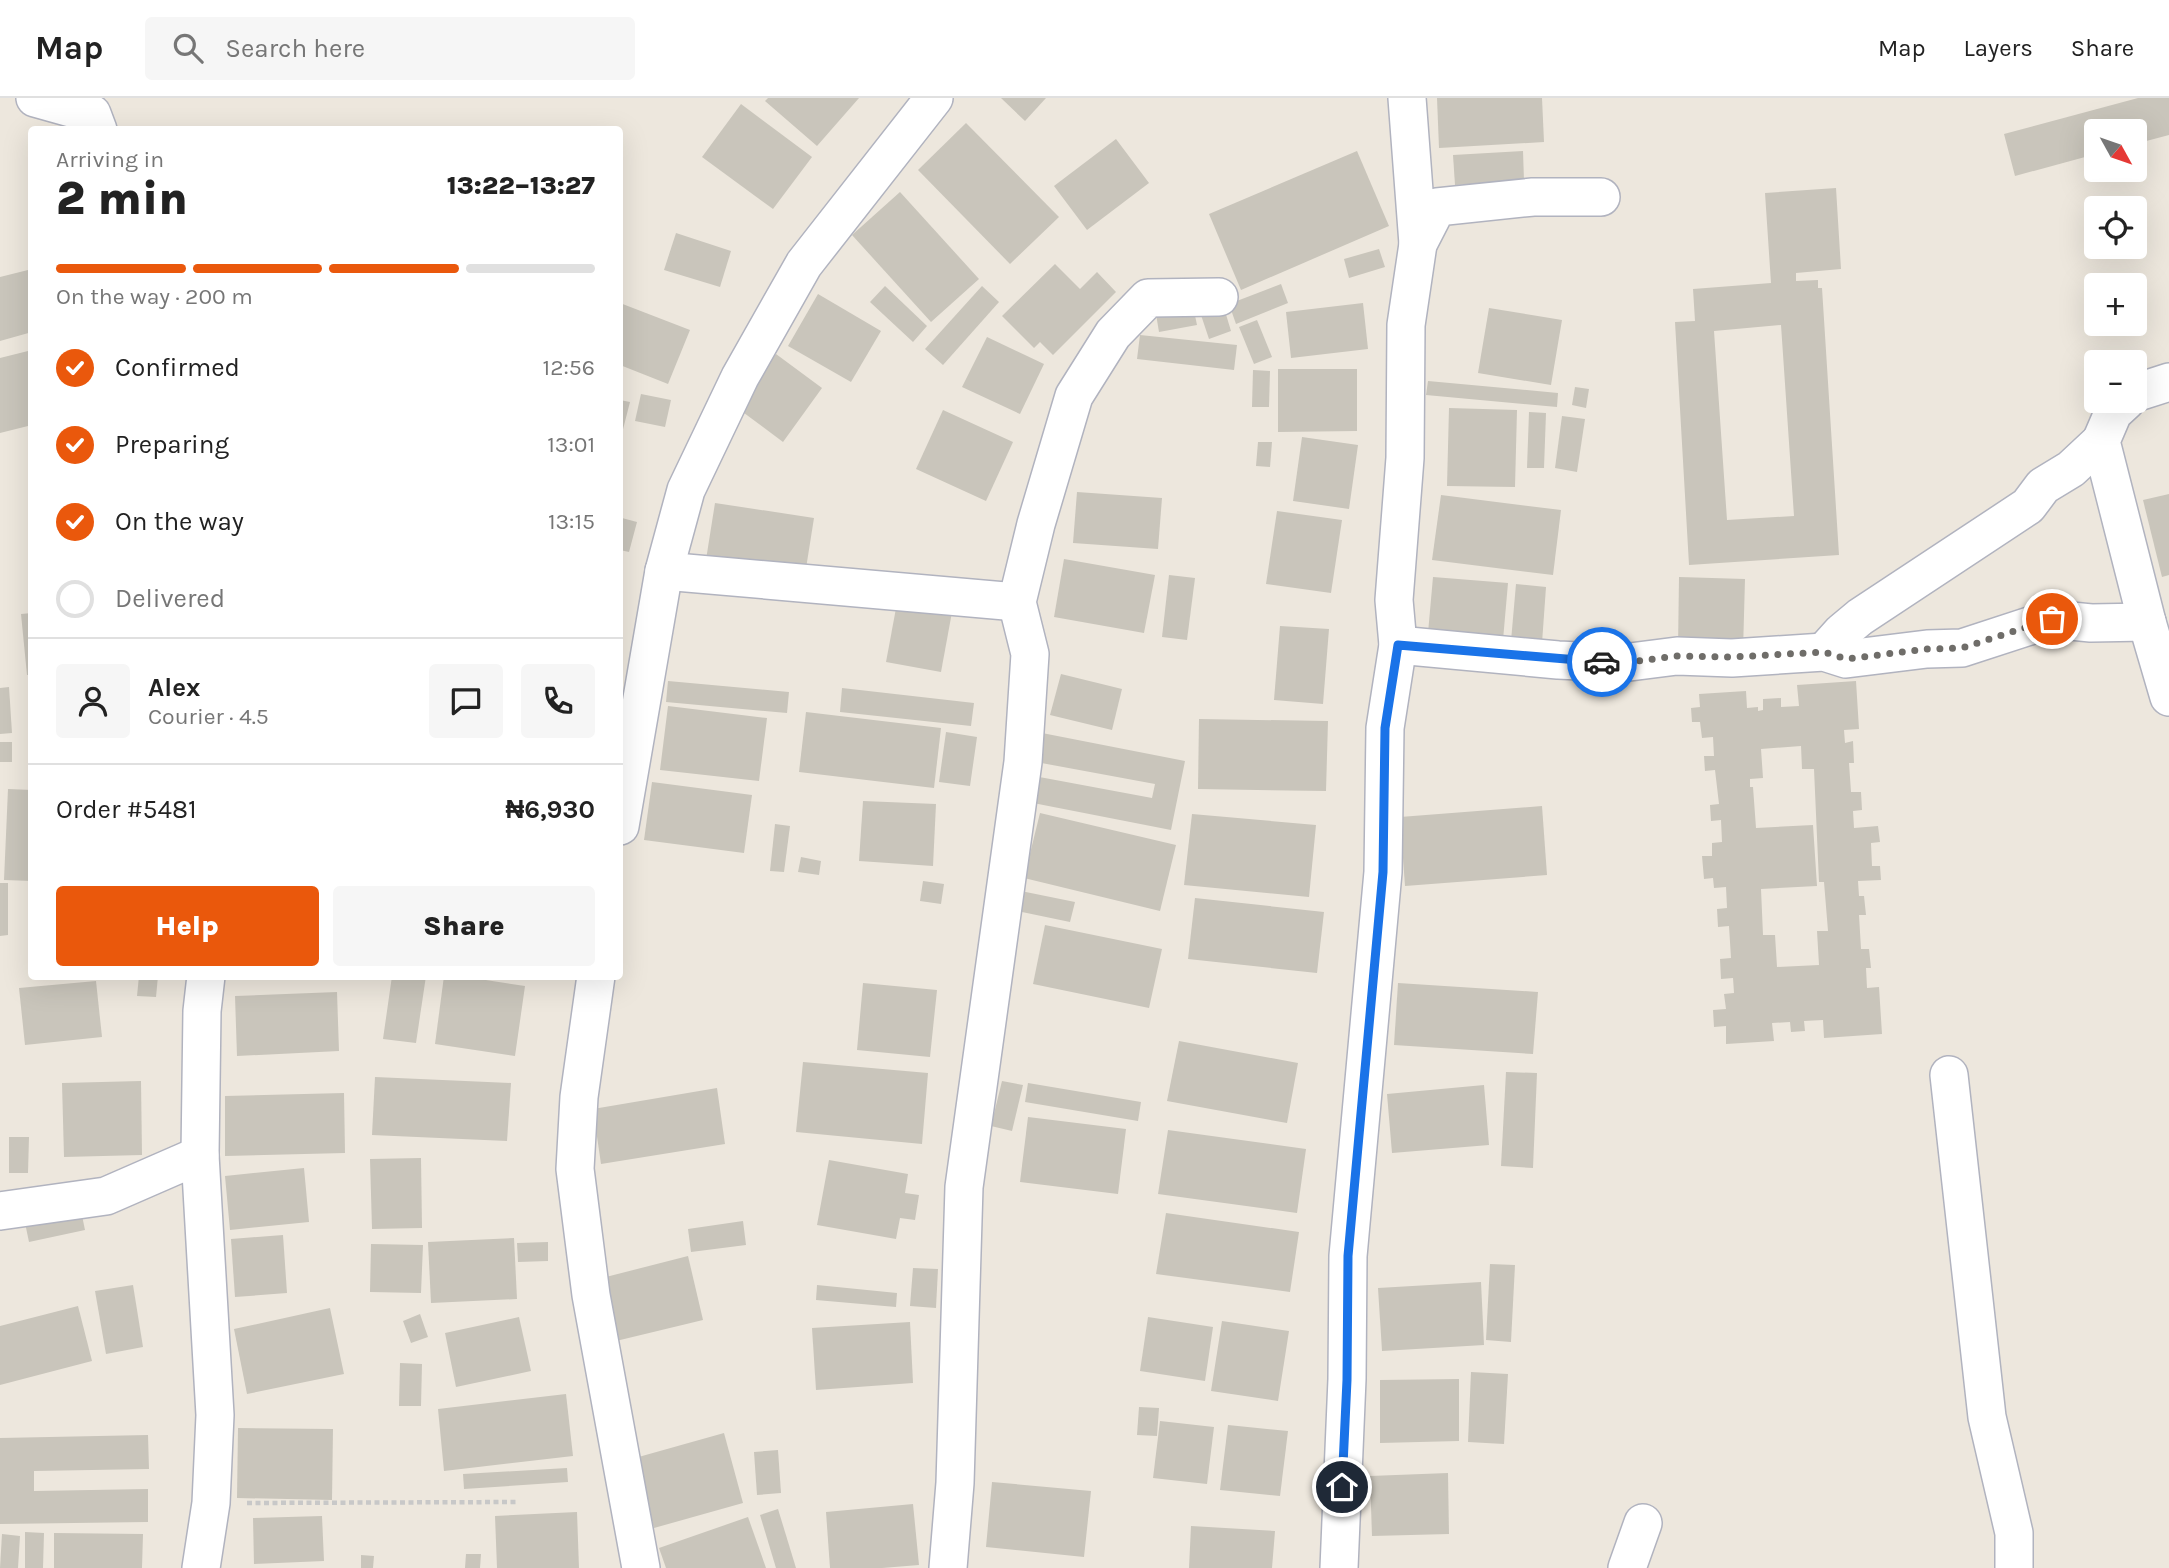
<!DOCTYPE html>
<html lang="en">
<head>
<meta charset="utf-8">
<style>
  :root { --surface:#fff; --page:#f6f6f6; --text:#222; --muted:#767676; --line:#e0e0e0; --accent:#ea580c }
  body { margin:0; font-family:Karla,sans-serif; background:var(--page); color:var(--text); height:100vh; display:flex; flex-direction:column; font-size:26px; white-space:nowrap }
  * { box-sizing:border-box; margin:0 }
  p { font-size:23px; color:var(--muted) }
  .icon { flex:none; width:38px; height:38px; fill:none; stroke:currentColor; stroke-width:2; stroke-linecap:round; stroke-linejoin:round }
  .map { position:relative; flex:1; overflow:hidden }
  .sheet { position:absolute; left:28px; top:28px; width:595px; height:854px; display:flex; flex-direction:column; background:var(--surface); border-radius:7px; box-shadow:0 7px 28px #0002 }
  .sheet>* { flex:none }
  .needle { width:46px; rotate:130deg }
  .tools { position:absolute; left:2084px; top:21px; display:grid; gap:14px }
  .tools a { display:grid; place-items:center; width:63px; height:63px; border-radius:7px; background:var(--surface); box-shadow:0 7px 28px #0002; font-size:35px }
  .pin { position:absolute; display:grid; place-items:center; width:60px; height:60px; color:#fff; margin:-30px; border:4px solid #fff; border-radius:50%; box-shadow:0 2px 7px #0007 }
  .courier { position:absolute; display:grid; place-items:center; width:70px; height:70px; margin:-35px; border:5px solid #1a73e8; border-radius:50%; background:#fff; color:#222; box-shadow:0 2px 9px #0007 }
  .overview em { font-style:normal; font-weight:800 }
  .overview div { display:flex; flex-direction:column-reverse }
  .overview { display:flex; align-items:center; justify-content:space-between; height:119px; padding:0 28px }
  h1 { font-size:46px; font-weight:800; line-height:52px }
  .bar { display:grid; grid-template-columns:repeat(4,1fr); gap:10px 7px; align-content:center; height:84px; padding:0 28px }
  .bar i { height:9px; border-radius:5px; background:var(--line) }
  .bar .active { background:var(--accent) }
  .bar p { grid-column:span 4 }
  .line { display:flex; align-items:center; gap:18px; padding:0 28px; border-top:2px solid var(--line) }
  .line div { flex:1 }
  .round { display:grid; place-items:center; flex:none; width:74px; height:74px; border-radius:7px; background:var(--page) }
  ol { padding:0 28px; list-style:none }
  li { display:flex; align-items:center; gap:21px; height:77px }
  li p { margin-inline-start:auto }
  li .icon { padding:7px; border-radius:50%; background:var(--accent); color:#fff; stroke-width:4 }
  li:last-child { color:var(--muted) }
  li i { width:38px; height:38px; border:4px solid var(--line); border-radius:50% }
  .button { display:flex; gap:14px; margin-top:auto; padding:14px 28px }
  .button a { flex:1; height:80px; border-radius:7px; background:var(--accent); color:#fff; font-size:28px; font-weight:800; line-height:80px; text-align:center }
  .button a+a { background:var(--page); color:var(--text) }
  header { display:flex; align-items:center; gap:42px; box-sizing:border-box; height:98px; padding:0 35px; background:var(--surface); border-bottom:2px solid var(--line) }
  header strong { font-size:33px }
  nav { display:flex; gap:38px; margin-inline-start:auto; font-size:24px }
  .search { width:490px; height:63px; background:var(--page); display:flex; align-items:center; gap:18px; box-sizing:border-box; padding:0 24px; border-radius:7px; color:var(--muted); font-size:26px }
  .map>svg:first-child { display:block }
</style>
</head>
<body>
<header>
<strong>Map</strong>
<div class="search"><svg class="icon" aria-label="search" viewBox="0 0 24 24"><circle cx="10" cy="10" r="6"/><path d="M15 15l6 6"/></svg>Search here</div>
<nav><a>Map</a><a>Layers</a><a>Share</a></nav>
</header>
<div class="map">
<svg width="2169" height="1470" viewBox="0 0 2169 1470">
  <rect width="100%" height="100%" fill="#ede7dd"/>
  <g fill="#c9c5bb" fill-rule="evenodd">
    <polygon points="768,0 859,0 817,48 765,3"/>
    <polygon points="1001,0 1046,0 1025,23"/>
    <polygon points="1437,0 1542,0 1544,44 1439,50"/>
    <polygon points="2138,0 2169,0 2169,37 2135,46 2135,33 2096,33 2096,56 2015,78 2004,36"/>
    <polygon points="741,6 812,59 773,111 702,59"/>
    <polygon points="966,25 1059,119 1010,166 918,72"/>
    <polygon points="1116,41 1149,85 1087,132 1054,88"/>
    <polygon points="1357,53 1389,128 1241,192 1209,116"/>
    <polygon points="1523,53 1524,83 1455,87 1453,57"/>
    <path d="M1836 90 1841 171 1796 175V183L1818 182V190H1822L1839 457 1689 467 1675 224 1695 223 1693 191 1771 185 1765 95ZM1781 227 1794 418 1727 422 1714 233Z"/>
    <polygon points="900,94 979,181 931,224 852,137"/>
    <polygon points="676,135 731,153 720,189 664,172"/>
    <polygon points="1379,151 1385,169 1349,180 1344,161"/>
    <polygon points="1055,166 1080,191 1097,174 1116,194 1053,257 1040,244 1034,250 1002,218"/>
    <polygon points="32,171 32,234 0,243 0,179"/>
    <polygon points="1281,186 1288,205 1236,226 1229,206"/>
    <polygon points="885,188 927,228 913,244 870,204"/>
    <polygon points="982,188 999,204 943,267 925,251"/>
    <polygon points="818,196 881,233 851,284 788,248"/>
    <polygon points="1221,200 1231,233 1209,241 1198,208"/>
    <polygon points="620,205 690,232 668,286 620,267"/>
    <polygon points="1363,205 1368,251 1291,260 1286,214"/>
    <polygon points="1193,208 1197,227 1159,234 1156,216"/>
    <polygon points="1489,210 1562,222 1551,287 1478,275"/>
    <polygon points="1257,222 1272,259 1254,266 1239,229"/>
    <polygon points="1140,237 1237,247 1234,272 1137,261"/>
    <polygon points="987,239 1044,266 1020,316 962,289"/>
    <polygon points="32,252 32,327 0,335 0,260"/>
    <polygon points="776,256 822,290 783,344 736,309"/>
    <polygon points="1278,271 1357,271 1357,333 1278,334"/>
    <polygon points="1253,272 1270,273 1269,309 1252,309"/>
    <polygon points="1428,283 1558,295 1557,309 1426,297"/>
    <polygon points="1575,289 1589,291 1586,310 1572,307"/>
    <polygon points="641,296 671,302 665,329 635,323"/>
    <polygon points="620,302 630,304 620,343"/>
    <polygon points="1449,310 1517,312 1515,389 1447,388"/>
    <polygon points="943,312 1013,344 986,403 916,371"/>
    <polygon points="1529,314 1546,315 1544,370 1527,370"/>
    <polygon points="1562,318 1585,321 1577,374 1555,370"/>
    <polygon points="1302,339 1358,347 1349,411 1293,403"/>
    <polygon points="1258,344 1272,344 1270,369 1256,368"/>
    <polygon points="1077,394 1162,400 1158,451 1073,445"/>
    <polygon points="2169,396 2169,477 2162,479 2143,402"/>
    <polygon points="1441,397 1561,412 1553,477 1432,462"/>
    <polygon points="715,405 814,420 804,483 705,468"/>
    <polygon points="1277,413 1342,422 1331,495 1266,486"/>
    <polygon points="622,420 637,424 629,454 620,452"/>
    <polygon points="1064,461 1155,477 1144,535 1054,519"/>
    <polygon points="1169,477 1195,480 1187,542 1162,539"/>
    <polygon points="1433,479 1508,485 1503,542 1428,535"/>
    <polygon points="1679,479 1745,481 1743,553 1678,551"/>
    <polygon points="1516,486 1546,489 1542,545 1511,543"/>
    <polygon points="897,505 952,514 941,574 886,564"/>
    <polygon points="32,515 32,577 27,577 21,516"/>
    <polygon points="1280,528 1329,531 1323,606 1274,602"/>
    <polygon points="1061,576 1122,591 1112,632 1050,617"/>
    <polygon points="668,583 789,594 787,615 666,604"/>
    <path d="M1856 583 1859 631 1844 632 1845 645 1853 643 1854 665H1849L1851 694H1861L1862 712 1853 713 1854 730 1878 728 1880 744 1871 745 1872 768H1880L1881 782 1858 783 1859 798H1864L1866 817H1859L1861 851H1869L1871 870H1866L1867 890 1879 889 1882 936 1824 940 1823 922 1804 923 1805 933 1791 934 1790 924 1772 925 1774 943 1726 946V928L1714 929 1713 912 1726 911 1724 896 1734 895 1733 880 1721 881 1720 861 1731 860 1729 828 1718 829 1717 811 1727 810 1726 789 1714 790 1713 780 1704 781 1702 758H1712V745L1722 744 1721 722 1711 723 1710 707 1719 706 1715 672 1705 673 1704 658H1714L1713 639 1702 640 1700 624H1692L1691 610 1700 609 1699 596 1746 593 1747 610 1758 609V613L1763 612V601L1781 600V609L1799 608 1797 587ZM1801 648 1802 671H1814L1819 784H1824L1828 833H1817L1819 867 1777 869 1775 837H1763L1761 791 1817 788 1813 727 1756 730 1753 689H1750V681L1763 680 1761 651Z"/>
    <polygon points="9,589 12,635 0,636 0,590"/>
    <polygon points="842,590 974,605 971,628 840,614"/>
    <polygon points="668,608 767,620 759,683 660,672"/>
    <polygon points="806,614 941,630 934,690 799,674"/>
    <polygon points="1199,621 1328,623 1326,693 1198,691"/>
    <polygon points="946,634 977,639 970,688 939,684"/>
    <polygon points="1042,635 1185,663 1171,732 1028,704 1034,678 1152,700 1155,686 1036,664"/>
    <rect x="0" y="644" width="12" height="20"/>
    <polygon points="652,684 752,697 744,755 644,742"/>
    <polygon points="8,691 32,692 32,783 4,782"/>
    <polygon points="863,703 936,706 933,768 859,763"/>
    <polygon points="1542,708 1547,777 1405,788 1400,719"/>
    <polygon points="1040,715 1176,747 1160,813 1024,780"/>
    <polygon points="1192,716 1316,727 1309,799 1184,787"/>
    <polygon points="775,726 790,728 784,774 770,773"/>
    <polygon points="801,759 821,763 819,777 798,774"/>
    <polygon points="923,783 944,786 941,806 920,803"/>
    <polygon points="0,785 8,785 8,837 0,838"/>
    <polygon points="1016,792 1075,804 1070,824 1012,812"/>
    <polygon points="1195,800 1324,814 1317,875 1188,861"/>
    <polygon points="1045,827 1162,851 1149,910 1033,886"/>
    <polygon points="139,878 158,878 156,899 137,898"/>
    <polygon points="392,878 426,878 416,945 383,941"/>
    <polygon points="444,878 460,878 525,888 515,958 435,946"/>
    <polygon points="96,883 102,939 25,947 19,890"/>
    <polygon points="863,885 937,892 930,959 857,952"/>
    <polygon points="1398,885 1538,894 1533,956 1394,947"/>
    <polygon points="337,894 339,953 237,958 235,898"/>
    <polygon points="1179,943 1298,965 1287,1025 1167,1003"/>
    <polygon points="803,964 928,975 922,1046 796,1034"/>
    <polygon points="1506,974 1537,975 1533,1070 1501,1068"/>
    <polygon points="375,979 511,985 507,1043 372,1037"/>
    <polygon points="141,983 142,1057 64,1059 62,985"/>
    <polygon points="1002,983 1023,987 1012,1033 991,1028"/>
    <polygon points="1028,985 1141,1004 1138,1023 1025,1004"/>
    <polygon points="1484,987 1489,1047 1392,1055 1387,996"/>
    <polygon points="717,990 725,1046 601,1066 593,1011"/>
    <polygon points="344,995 345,1055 225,1058 225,998"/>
    <polygon points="1028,1019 1126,1031 1118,1096 1020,1084"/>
    <polygon points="1168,1032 1306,1051 1297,1115 1158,1096"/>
    <polygon points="9,1039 29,1039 28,1075 9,1075"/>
    <polygon points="421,1060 422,1130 372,1131 370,1061"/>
    <polygon points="829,1062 908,1076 905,1095 919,1097 915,1122 900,1120 896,1141 817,1127"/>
    <polygon points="304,1070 309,1124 230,1132 225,1078"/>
    <polygon points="80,1108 85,1132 29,1144 24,1120"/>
    <polygon points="1166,1115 1299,1134 1290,1194 1156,1176"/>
    <polygon points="743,1123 746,1147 691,1154 688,1131"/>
    <polygon points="283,1137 287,1195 235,1199 231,1141"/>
    <polygon points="514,1140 517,1201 431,1205 428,1144"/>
    <polygon points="548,1144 548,1163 518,1164 517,1145"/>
    <polygon points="371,1146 423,1147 421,1195 370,1194"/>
    <polygon points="688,1158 703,1222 616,1243 602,1180"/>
    <polygon points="1490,1166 1515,1167 1511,1244 1486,1242"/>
    <polygon points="913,1170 938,1171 936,1210 910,1208"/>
    <polygon points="1481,1184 1484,1247 1382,1253 1378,1190"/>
    <polygon points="133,1187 143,1249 106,1256 95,1193"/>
    <polygon points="817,1187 897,1195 896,1209 816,1202"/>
    <polygon points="78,1208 92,1263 0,1287 0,1228"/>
    <polygon points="330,1210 344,1276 247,1296 234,1231"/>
    <polygon points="420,1216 428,1239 411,1245 403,1223"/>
    <polygon points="519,1219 531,1273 456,1289 445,1235"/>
    <polygon points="1148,1219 1213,1229 1205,1283 1140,1273"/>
    <polygon points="1222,1223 1289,1233 1278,1303 1211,1293"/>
    <polygon points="910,1224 913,1285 816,1292 812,1230"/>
    <polygon points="400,1265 422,1266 421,1308 399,1308"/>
    <polygon points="1471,1274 1508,1276 1504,1346 1468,1344"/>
    <polygon points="1459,1281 1459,1343 1380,1345 1380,1282"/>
    <polygon points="566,1296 573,1358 444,1373 438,1311"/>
    <polygon points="1139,1309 1159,1310 1157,1338 1137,1337"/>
    <polygon points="1160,1323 1214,1329 1207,1386 1153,1380"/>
    <polygon points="1228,1327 1288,1333 1280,1398 1220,1392"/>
    <polygon points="238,1330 333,1331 332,1402 237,1400"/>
    <polygon points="724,1335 743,1405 654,1430 635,1360"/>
    <polygon points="148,1337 149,1371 34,1373 34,1393 148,1391 148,1424 0,1426 0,1340"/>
    <polygon points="778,1352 781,1395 757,1397 754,1354"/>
    <polygon points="567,1370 568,1384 464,1391 463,1376"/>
    <polygon points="1448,1375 1449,1436 1372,1438 1370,1378"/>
    <polygon points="992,1384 1091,1393 1084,1459 986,1449"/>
    <polygon points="913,1406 919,1467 882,1470 830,1470 826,1414"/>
    <polygon points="778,1411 796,1470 776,1470 760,1417"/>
    <polygon points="577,1414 579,1470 497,1470 495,1418"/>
    <polygon points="322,1418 324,1463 254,1466 253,1420"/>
    <polygon points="748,1419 766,1470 666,1470 659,1450"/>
    <polygon points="1191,1428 1275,1433 1272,1470 1189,1470"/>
    <polygon points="25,1434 44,1435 43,1470 25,1470"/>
    <polygon points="54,1435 143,1436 142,1470 54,1470"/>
    <polygon points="2,1436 20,1438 18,1470 0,1470"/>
    <polygon points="466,1456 481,1456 480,1470 465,1470"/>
    <polygon points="361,1457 374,1458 373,1470 361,1470"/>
  </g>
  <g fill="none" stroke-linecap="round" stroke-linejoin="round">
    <defs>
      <g id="street">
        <polyline points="35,0 92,16 98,32"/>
        <polyline points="1407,0 1418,146"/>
        <polyline points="2135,295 2169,284"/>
        <polyline points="2126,303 2113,315 2101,343 2147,524 2169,599"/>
        <polyline points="664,473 1017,504"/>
        <polyline points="1398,547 1558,562 1622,565 1677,558 1732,560 1824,554 1846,561 1927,551 1962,550 2051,521 2091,525 2147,524"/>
        <polyline points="1824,554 1842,534 1860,519 2028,408 2043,388 2071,371 2101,343"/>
        <polyline points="620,728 664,473 686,392 740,279 804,166 934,0"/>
        <polyline points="596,878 579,999 575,1071 591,1197 641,1470"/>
        <polyline points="1949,977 1987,1319 2014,1435 2014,1470"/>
        <polyline points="0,1113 106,1098 200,1057"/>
        <polyline points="201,1470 211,1405 215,1317 200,1057 202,913 206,878"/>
        <polyline points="948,1470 955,1385 964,1089 1023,664 1030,556 1017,504 1036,426 1074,298 1113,236 1148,200 1219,199"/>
        <polyline points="1339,1470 1347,1281 1348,1158 1383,774 1385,630 1398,547 1394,502 1405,360 1406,227 1418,146 1437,109 1533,99 1601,99"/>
        <polyline points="1627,1470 1643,1425"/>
      </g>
    </defs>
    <use href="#street" stroke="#b1b3bf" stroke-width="40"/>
    <polyline stroke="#c8c8c8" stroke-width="4.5" stroke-dasharray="5 3.5" stroke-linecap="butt" points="247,1405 516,1404"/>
    <use href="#street" stroke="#fff" stroke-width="37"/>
  </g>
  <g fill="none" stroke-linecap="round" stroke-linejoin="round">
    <polyline stroke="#6f6d69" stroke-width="7" stroke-dasharray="0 12.6" points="1602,564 1622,565 1677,558 1732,559 1824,554 1846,561 1927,551 1962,550 2052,521"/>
    <polyline stroke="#1a73e8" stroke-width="9" points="1342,1389 1347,1282 1348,1158 1383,774 1385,630 1398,547 1602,564"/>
  </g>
</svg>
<div class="tools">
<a><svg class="needle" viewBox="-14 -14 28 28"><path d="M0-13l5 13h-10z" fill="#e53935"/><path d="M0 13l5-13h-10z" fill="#767676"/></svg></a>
<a><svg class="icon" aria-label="locate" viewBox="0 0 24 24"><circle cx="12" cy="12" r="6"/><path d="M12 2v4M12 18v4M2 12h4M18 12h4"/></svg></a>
<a>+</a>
<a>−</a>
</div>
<div class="pin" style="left:2052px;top:521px;background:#ea580c"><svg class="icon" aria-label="bag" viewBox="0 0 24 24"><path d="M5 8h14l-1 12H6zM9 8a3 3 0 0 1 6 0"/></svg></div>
<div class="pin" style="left:1342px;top:1389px;background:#1f2937"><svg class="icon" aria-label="home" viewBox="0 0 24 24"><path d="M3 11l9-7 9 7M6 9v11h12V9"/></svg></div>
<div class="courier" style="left:1602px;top:564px"><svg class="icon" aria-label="car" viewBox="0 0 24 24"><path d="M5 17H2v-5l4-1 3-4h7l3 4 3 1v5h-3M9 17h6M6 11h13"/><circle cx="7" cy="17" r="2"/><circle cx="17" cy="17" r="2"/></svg></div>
<section class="sheet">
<div class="overview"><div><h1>2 min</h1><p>Arriving in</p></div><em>13:22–13:27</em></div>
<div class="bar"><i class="active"></i><i class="active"></i><i class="active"></i><i></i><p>On the way · 200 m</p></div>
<ol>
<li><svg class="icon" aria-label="check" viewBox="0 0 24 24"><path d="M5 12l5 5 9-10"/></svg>Confirmed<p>12:56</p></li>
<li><svg class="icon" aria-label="check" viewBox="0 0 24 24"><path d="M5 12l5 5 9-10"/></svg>Preparing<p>13:01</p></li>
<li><svg class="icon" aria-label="check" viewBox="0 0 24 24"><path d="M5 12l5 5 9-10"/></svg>On the way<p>13:15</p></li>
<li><i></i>Delivered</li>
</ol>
<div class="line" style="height:126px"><a class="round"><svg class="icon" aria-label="person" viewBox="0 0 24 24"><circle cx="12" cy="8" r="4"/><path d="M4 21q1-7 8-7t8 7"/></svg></a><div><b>Alex</b><p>Courier · 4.5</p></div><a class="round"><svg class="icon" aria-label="chat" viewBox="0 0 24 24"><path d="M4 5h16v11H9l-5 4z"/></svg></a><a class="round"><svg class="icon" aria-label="phone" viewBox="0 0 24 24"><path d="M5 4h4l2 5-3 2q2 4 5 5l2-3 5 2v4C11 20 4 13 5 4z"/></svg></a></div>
<div class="line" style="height:91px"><div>Order #5481</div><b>₦6,930</b></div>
<div class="button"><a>Help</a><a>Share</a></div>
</section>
</div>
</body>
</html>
